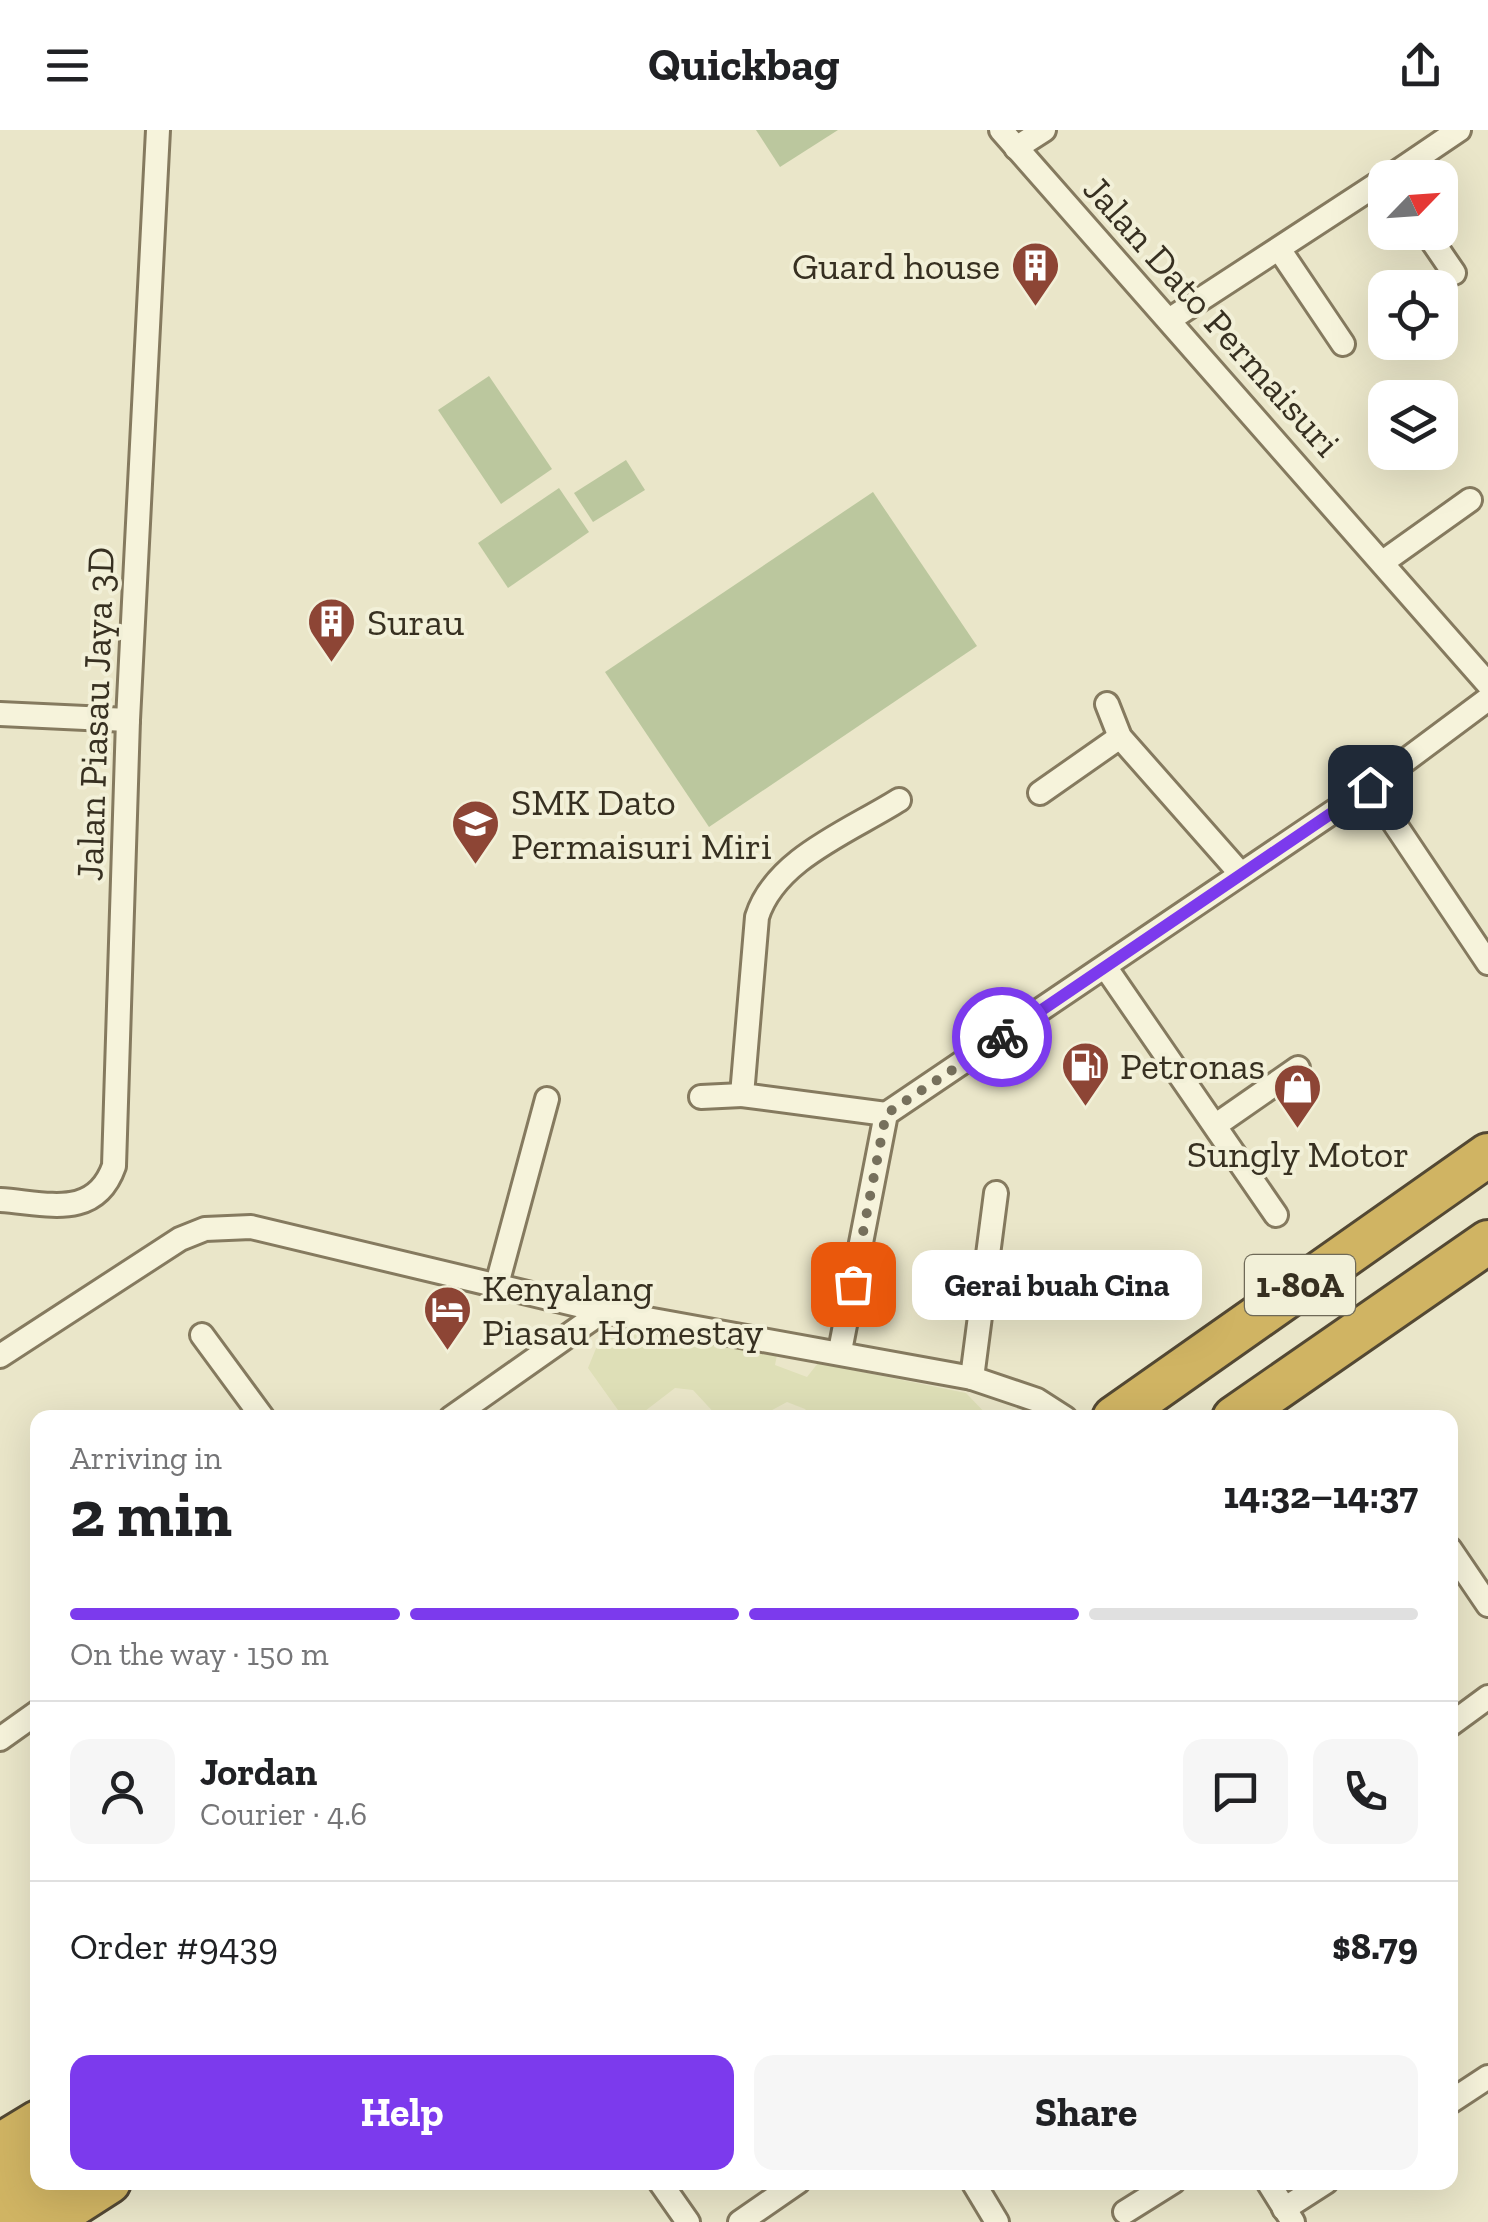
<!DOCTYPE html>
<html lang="en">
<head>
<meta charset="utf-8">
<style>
  :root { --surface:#fff; --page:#f6f6f6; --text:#202124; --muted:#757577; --line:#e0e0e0; --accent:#7c3aed }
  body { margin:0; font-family:"Zilla Slab",serif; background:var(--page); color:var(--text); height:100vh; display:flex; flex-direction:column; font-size:38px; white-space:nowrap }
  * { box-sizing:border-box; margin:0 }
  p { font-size:32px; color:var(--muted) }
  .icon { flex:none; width:55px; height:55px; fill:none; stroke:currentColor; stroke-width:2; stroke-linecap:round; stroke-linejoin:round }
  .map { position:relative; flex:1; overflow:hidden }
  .details { position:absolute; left:30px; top:1280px; width:1428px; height:780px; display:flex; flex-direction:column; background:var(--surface); border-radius:20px; box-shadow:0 10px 40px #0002 }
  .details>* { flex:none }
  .needle { width:65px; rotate:65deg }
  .buttons { position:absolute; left:1368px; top:30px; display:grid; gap:20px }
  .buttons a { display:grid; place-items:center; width:90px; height:90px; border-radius:20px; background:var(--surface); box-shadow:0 10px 40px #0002; font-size:50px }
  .pin { position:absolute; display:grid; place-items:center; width:85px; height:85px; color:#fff; margin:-42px; border-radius:20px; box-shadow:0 5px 15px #0006 }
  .courier { position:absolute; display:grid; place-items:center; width:100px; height:100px; margin:-50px; border:8px solid #7c3aed; border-radius:50%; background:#fff; color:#222; box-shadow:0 2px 12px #0007 }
  .bubble { position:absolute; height:70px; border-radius:20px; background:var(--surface); box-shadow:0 10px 40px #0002; font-size:32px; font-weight:800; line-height:70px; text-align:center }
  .overview em { font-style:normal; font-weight:800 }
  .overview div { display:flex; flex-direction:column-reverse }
  .overview { display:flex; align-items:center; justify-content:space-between; height:170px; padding:0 40px }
  h1 { font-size:65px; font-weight:800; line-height:75px }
  .bar { display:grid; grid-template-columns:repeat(4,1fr); gap:15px 10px; align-content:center; height:120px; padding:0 40px }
  .bar i { height:12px; border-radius:8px; background:var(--line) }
  .bar .current { background:var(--accent) }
  .bar p { grid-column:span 4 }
  .line { display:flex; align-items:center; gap:25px; padding:0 40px; border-top:2px solid var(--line) }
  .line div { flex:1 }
  .round { display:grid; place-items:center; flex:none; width:105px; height:105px; border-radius:20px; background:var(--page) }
  .action { display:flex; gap:20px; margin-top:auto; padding:20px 40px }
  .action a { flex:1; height:115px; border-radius:20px; background:var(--accent); color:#fff; font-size:40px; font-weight:800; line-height:115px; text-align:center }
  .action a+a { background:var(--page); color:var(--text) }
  header { display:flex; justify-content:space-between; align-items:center; height:130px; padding:0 40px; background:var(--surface); font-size:45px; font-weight:800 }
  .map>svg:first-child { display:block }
</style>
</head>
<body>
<header><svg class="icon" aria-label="menu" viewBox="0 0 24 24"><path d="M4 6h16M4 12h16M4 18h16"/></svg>Quickbag<svg class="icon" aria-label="share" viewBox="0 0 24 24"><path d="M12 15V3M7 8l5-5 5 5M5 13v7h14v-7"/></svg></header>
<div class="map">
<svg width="1488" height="2092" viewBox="0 0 1488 2092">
  <rect width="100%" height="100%" fill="#eae6c9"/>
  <polygon fill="#dedfb7" points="628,1194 777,1225 775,1235 807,1247 818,1233 966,1263 989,1287 811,1287 805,1279 787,1272 759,1287 718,1287 693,1260 675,1258 645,1281 647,1287 623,1287 588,1238 597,1216 614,1199"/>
  <g fill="#bbc79e">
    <polygon points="756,0 838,0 780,37"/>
    <polygon points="489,246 552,339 501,374 438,280"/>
    <polygon points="626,330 645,360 593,392 574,363"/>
    <polygon points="559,358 589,402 508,458 478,413"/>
    <polygon points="873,362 977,516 709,697 605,542"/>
  </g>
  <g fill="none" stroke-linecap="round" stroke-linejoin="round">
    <defs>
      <g id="street">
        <polyline points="1001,0 1488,554"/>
        <polyline points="1016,18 1044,0"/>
        <polyline points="1388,48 1459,0"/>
        <polyline points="1426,102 1454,143"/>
        <polyline points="1279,119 1343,214"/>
        <polyline points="1169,190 1385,49"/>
        <polyline points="1383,432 1470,370"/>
        <polyline points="1107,574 1120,607 1240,743"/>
        <polyline points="0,584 128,590"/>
        <polyline points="1370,657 1488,833"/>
        <polyline points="1040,663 1120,607"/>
        <polyline points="1106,838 1276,1085"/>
        <polyline points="701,967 742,965"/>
        <path d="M886 984 742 965 757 787C775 729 850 701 899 670"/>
        <polyline points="1216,995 1298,938"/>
        <path d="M0 1070C47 1073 95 1090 114 1036L128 590 158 0"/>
        <polyline points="496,1158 547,969"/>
        <polyline points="202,1205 263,1288"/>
        <polyline points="840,1221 886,984 1370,657 1488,569"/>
        <polyline points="0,1226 180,1109 205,1099 251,1097 603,1181 972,1248 1037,1270 1065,1288"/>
        <polyline points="972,1248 996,1063"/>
        <polyline points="451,1288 603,1181"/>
        <polyline points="1450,1419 1488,1475"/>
        <polyline points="1450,1595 1488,1567"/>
        <polyline points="0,1609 38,1582"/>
        <polyline points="1450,1972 1488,1947"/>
        <polyline points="660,2052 688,2092"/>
        <polyline points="973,2052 997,2092"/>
        <polyline points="1268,2052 1293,2092"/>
        <polyline points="1284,2079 1326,2052"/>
        <polyline points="1125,2082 1173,2052"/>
        <polyline points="740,2092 798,2052"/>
      </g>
      <g id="highway">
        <polyline points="1114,1288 1488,1025"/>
        <polyline points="1234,1288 1488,1112"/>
        <polyline points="0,2015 38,1992"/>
        <polyline points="0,2052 38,2027"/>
        <polyline points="0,2091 59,2052"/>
        <polyline points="47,2092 109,2052"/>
      </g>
    </defs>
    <use href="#street" stroke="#857a5f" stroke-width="28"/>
    <use href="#highway" stroke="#534833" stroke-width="48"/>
    <use href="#street" stroke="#f6f3db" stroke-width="22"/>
    <use href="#highway" stroke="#d0b463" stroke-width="42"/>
  </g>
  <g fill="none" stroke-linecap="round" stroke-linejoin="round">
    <polyline stroke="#76705c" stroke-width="10" stroke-dasharray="0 18" points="853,1154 886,984 1002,907"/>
    <polyline stroke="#7c3aed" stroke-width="12" points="1002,907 1370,657"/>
  </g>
  <defs>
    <symbol id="building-pin" viewBox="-11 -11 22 30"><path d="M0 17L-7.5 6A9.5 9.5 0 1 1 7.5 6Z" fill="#8d4535" stroke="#f2f0d8"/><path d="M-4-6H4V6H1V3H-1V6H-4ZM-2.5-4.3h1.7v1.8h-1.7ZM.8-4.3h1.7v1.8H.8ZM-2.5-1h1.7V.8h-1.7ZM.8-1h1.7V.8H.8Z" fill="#fff"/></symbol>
    <symbol id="school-pin" viewBox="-11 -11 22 30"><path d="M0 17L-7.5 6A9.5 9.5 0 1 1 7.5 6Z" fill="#8d4535" stroke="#f2f0d8"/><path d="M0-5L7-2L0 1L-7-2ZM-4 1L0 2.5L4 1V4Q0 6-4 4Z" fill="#fff"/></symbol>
    <symbol id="fuel-pin" viewBox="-11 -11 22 30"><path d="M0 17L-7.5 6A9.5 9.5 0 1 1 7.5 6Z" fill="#8d4535" stroke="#f2f0d8"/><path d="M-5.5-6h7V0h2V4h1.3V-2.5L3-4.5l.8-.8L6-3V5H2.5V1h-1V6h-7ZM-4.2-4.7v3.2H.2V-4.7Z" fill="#fff"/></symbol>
    <symbol id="shop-pin" viewBox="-11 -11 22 30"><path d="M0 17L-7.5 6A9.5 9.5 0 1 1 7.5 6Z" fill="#8d4535" stroke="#f2f0d8"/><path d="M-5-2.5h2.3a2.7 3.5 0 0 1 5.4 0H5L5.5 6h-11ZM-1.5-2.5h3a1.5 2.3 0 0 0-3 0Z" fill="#fff"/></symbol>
    <symbol id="hotel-pin" viewBox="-11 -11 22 30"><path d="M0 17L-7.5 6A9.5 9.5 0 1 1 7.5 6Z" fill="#8d4535" stroke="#f2f0d8"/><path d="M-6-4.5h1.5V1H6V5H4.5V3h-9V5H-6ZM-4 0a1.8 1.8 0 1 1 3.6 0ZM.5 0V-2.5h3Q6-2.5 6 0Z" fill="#fff"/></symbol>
  </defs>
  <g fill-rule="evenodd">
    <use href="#building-pin" x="1008" y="108" width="55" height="75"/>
    <use href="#building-pin" x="304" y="464" width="55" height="75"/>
    <use href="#school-pin" x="448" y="666" width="55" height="75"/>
    <use href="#fuel-pin" x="1058" y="908" width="55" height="75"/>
    <use href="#shop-pin" x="1270" y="930" width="55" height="75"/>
    <use href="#hotel-pin" x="420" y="1152" width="55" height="75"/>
  </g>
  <g text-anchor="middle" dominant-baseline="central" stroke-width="8" stroke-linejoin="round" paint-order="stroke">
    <rect fill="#f2f0d8" stroke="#6f6a58" stroke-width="2.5" x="1245" y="1125" width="110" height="60" rx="8"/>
    <g font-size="35" font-weight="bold" fill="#373021">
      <text x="1300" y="1155">1-80A</text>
    </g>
    <g font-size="38" fill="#373021" stroke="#f2f0d8" text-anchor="start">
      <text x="1000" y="136" text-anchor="end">Guard house</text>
      <text x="367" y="492">Surau</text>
      <text x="511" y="672">SMK Dato<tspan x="511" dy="44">Permaisuri Miri</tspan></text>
      <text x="1120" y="936">Petronas</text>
      <text x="1298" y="1024" text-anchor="middle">Sungly Motor</text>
      <text x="482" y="1158">Kenyalang<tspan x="482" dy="44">Piasau Homestay</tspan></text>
    </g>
    <g font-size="38" fill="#373021" stroke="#f2f0d8">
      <text transform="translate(1212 186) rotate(48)">Jalan Dato Permaisuri</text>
      <text transform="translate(95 584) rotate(-88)">Jalan Piasau Jaya 3D</text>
    </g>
  </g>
</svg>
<div class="buttons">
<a><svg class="needle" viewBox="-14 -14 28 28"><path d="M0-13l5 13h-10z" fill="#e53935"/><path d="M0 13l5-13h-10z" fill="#757577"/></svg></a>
<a><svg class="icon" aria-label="locate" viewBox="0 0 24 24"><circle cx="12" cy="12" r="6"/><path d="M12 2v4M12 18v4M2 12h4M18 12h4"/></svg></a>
<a><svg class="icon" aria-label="layers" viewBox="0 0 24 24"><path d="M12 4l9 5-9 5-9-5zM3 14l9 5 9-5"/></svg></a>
</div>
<div class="pin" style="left:853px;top:1154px;background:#ea580c"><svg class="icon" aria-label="bag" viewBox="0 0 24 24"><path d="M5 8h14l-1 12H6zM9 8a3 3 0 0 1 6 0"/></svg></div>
<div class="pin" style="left:1370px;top:657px;background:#1f2937"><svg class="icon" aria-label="home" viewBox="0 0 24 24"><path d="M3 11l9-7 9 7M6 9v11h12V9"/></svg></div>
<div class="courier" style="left:1002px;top:907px"><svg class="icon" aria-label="bike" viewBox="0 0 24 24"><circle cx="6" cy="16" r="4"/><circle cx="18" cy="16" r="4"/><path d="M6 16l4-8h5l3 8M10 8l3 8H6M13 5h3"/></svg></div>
<div class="bubble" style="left:912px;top:1120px;width:290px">Gerai buah Cina</div>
<section class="details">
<div class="overview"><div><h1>2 min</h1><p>Arriving in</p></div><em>14:32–14:37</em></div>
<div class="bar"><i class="current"></i><i class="current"></i><i class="current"></i><i></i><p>On the way · 150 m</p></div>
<div class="line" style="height:180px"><a class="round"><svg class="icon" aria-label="person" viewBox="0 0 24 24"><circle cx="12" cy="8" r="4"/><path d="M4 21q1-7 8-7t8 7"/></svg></a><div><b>Jordan</b><p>Courier · 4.6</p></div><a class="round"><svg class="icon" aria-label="chat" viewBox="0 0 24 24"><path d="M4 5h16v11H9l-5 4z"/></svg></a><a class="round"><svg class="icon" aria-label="phone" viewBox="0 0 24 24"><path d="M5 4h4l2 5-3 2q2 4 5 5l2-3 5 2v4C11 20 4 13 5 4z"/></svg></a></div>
<div class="line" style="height:130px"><div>Order #9439</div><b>$8.79</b></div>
<div class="action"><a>Help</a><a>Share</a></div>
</section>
</div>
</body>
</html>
